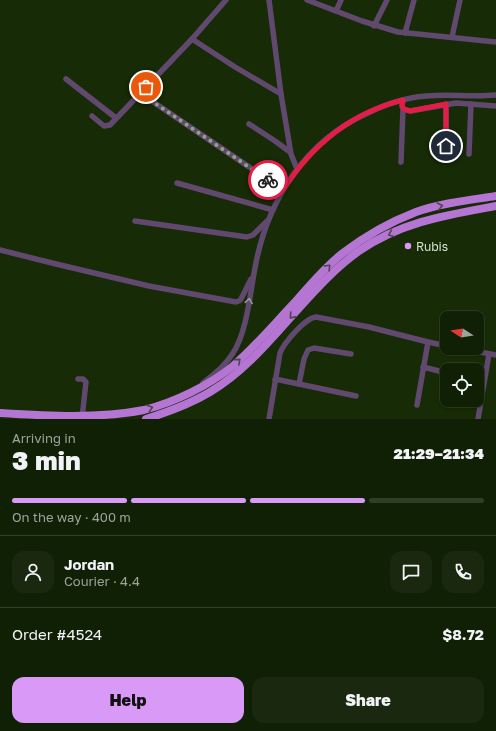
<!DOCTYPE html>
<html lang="en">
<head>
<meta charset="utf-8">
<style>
  :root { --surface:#102004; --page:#19280e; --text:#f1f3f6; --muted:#9ca39a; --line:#303e26; --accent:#d99af7 }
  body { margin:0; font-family:"Golos Text",sans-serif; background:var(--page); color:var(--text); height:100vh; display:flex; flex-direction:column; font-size:15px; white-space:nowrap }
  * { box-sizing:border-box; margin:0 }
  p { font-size:13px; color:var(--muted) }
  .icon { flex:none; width:22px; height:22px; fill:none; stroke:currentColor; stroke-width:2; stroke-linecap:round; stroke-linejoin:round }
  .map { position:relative; height:419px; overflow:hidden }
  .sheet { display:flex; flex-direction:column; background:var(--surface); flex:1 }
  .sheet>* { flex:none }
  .needle { width:26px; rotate:282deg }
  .tools { position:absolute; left:440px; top:311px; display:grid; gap:8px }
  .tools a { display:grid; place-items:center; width:44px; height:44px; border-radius:8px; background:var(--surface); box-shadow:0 1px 3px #0004,0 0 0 1px var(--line); font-size:20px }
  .pin { position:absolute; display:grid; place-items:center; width:34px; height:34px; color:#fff; margin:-17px; border:2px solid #fff; border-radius:50%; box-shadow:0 1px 4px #0007 }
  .courier { position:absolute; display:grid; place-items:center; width:40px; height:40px; margin:-20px; border:3px solid #e11d48; border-radius:50%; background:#fff; color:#222; box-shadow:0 1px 5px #0007 }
  .head em { font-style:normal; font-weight:800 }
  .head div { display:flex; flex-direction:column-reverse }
  .head { display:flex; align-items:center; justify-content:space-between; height:68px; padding:0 12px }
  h1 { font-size:26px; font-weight:800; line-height:30px }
  .bar { display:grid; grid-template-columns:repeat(4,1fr); gap:6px 4px; align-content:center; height:48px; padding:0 12px }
  .bar i { height:5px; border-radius:3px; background:var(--line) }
  .bar .on { background:var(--accent) }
  .bar p { grid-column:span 4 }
  .line { display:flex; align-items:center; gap:10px; padding:0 12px; border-top:1px solid var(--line) }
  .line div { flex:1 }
  .round { display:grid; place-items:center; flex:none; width:42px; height:42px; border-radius:12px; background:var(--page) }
  .button { display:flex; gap:8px; margin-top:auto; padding:8px 12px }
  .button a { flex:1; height:46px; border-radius:12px; background:var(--accent); color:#111; font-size:16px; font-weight:800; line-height:46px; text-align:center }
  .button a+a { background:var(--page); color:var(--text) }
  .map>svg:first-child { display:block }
</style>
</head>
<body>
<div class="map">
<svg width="496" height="419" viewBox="0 0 496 419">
  <rect width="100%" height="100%" fill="#162b06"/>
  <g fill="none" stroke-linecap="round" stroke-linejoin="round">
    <g stroke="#61486e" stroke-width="5.5">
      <polyline points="269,0 281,94 291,154 297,169"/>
      <polyline points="307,0 362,21 398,32 496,42"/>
      <polyline points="336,11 341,0"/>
      <polyline points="374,26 387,0"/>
      <polyline points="405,33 414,0"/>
      <polyline points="452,37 460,0"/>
      <polyline points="192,39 235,67 281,94"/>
      <polyline points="66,79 116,118"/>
      <polyline points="140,93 283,190"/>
      <polyline points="403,100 402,106 403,109 410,111 456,103 496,106"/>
      <polyline points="92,116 104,126 110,125 192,39 226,0"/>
      <polyline points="249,124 275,141 290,152"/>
      <polyline points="446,146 446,104"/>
      <polyline points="469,154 471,104"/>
      <polyline points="401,162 403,109"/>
      <polyline points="177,183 273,210"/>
      <polyline points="135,221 247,237 253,235 267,221"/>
      <polyline points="0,250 56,264 149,286 236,302 239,301 241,299 251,279"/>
      <polyline points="459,348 496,355"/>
      <polyline points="423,367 447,373"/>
      <polyline points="78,379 83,379 86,382 82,418"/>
      <polyline points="275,379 356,396"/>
      <path d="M203 383C214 374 226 365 233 353 247 332 250 293 255 268 267 201 305 141 368 113 382 106 396 101 411 98 441 92 467 98 496 95"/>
      <polyline points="299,384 304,359 308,350 314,348 351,354"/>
      <polyline points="417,405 428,342"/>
      <path d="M269 419 280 353C284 343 305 318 316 317L369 327 428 342 447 346"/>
      <polyline points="478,419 489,354"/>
    </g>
    <g stroke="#b575d3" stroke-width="8">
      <path d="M0 413C48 416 97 419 144 410 175 402 208 386 233 366 256 346 275 323 296 301 310 285 326 266 343 253 365 236 390 222 416 212 441 203 470 200 496 196"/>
      <path d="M146 419C168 412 190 404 210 392 241 374 266 345 290 318 311 295 332 270 359 251 401 222 447 215 496 206"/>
    </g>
  </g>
  <defs><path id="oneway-chevron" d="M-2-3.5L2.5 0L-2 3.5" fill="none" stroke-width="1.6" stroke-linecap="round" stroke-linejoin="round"/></defs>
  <g stroke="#4e454e">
    <use href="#oneway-chevron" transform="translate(440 206) rotate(-13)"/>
    <use href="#oneway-chevron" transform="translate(391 234) rotate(157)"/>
    <use href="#oneway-chevron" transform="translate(328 267) rotate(-45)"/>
    <use href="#oneway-chevron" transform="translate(292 316) rotate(132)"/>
    <use href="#oneway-chevron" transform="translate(238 361) rotate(-41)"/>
    <use href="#oneway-chevron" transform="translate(150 408) rotate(-18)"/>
  </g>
  <use stroke="#9c969e" href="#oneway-chevron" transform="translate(249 301) rotate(-81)"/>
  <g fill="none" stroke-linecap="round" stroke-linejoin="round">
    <polyline stroke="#93a388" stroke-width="4" stroke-dasharray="0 7.2" points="146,87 140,93 268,180"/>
    <path stroke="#e11d48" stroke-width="5" d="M268 180 283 190C312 145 350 113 403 100L402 106 404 109 410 111 446 104V146"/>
  </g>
  <circle fill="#d99af7" stroke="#162b06" stroke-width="1.5" cx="408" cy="246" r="4"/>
  <g text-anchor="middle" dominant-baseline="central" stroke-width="4" stroke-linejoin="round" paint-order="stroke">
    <g font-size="12" fill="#d6e4ce" stroke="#162b06" text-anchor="start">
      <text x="416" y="246">Rubis</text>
    </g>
  </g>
</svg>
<div class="tools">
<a><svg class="needle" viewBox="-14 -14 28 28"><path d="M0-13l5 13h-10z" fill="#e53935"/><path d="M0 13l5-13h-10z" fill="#9ca39a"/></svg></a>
<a><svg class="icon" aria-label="locate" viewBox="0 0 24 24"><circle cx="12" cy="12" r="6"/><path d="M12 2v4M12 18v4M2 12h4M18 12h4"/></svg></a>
</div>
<div class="pin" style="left:146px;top:87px;background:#ea580c"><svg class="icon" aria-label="bag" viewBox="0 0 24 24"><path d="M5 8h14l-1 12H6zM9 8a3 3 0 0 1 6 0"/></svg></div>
<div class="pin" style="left:446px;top:146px;background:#1f2937"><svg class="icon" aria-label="home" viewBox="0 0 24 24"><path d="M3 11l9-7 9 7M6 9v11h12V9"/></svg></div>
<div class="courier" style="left:268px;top:180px"><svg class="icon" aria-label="bike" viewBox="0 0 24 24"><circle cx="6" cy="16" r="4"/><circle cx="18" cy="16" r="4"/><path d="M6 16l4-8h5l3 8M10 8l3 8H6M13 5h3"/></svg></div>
</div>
<section class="sheet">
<div class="head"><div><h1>3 min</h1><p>Arriving in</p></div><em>21:29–21:34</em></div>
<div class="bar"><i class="on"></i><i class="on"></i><i class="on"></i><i></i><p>On the way · 400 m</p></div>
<div class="line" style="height:72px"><a class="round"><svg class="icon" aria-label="person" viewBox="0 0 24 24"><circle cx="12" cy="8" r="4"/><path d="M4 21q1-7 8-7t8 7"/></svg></a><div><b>Jordan</b><p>Courier · 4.4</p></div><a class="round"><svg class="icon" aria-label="chat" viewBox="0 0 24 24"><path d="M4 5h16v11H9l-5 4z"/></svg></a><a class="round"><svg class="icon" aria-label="phone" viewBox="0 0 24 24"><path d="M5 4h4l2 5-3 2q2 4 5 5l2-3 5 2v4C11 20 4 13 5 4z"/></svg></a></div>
<div class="line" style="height:52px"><div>Order #4524</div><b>$8.72</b></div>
<div class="button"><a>Help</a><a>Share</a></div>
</section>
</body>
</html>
